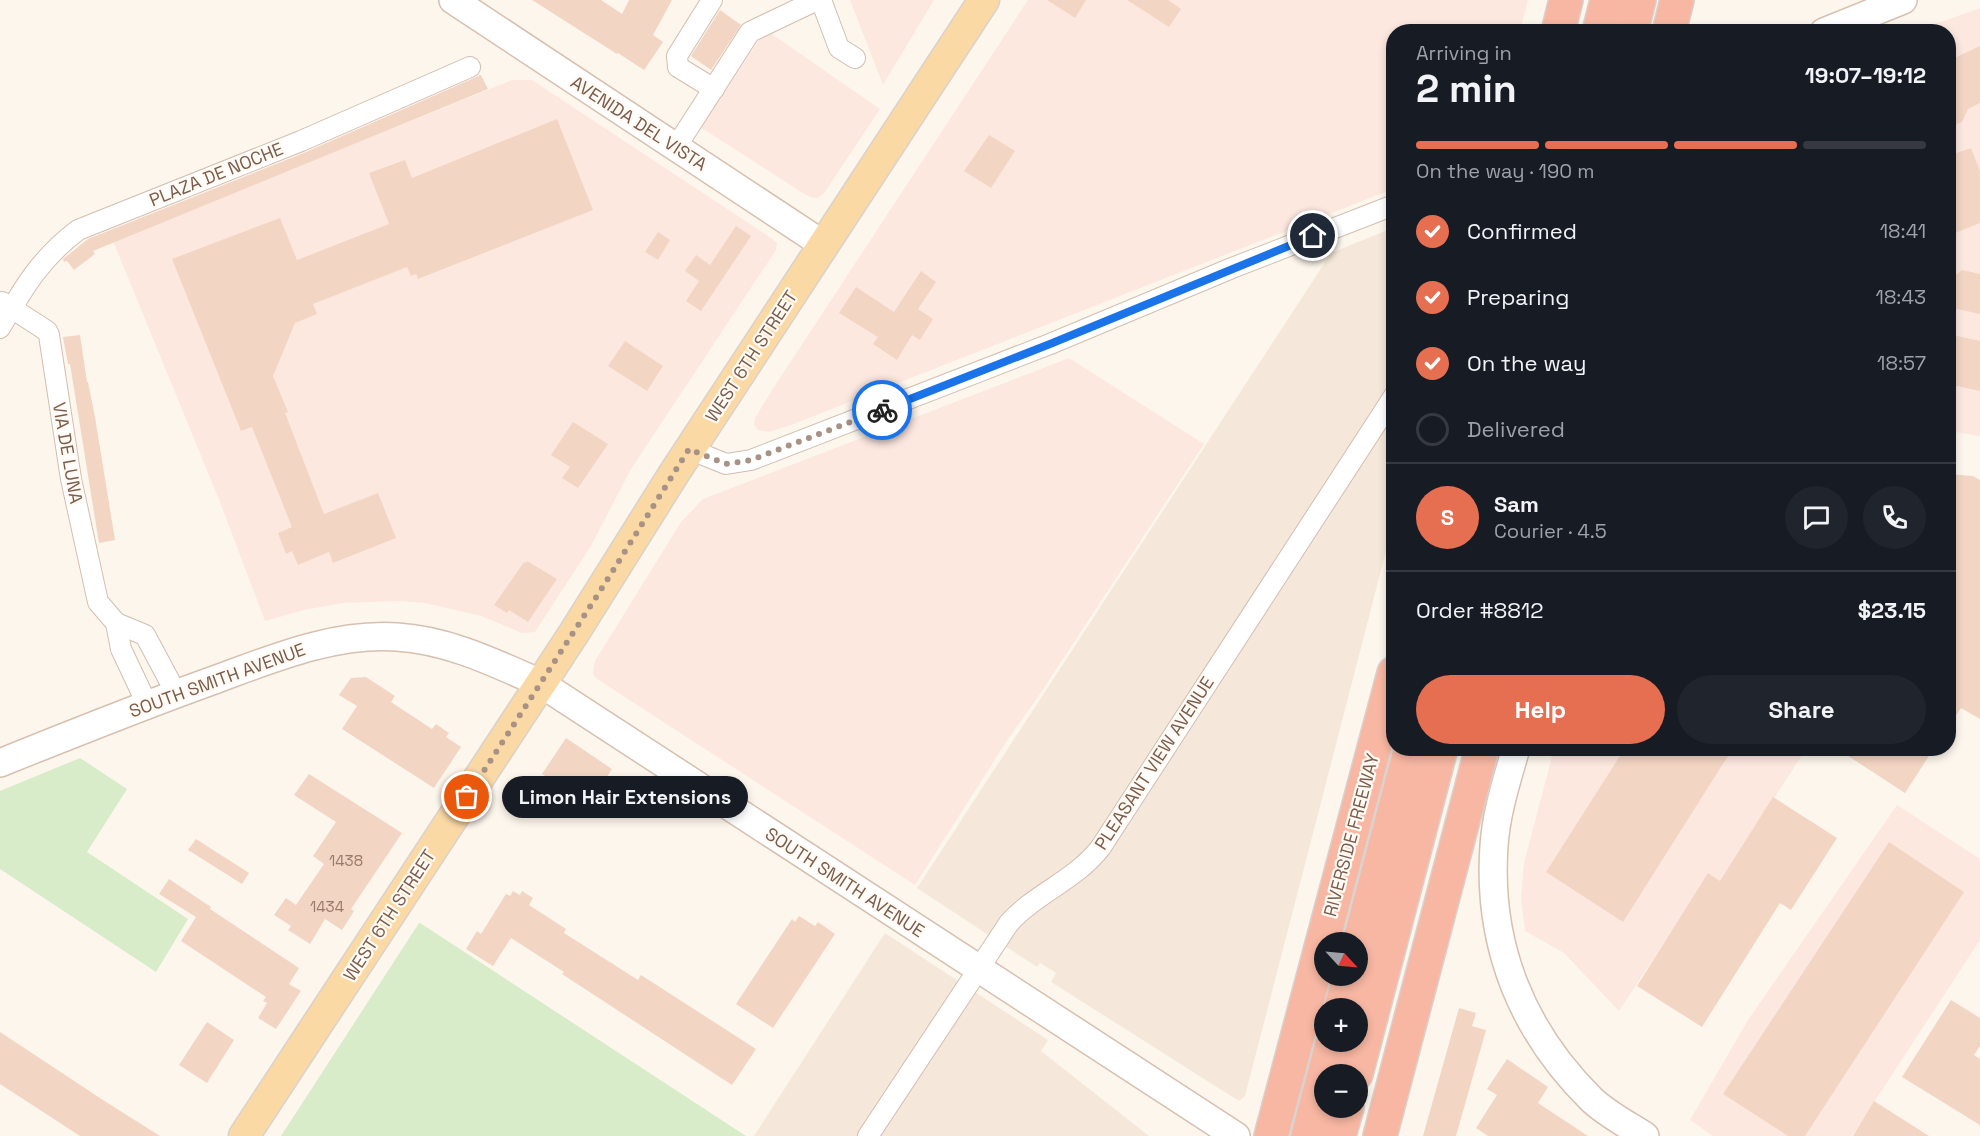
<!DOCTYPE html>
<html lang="en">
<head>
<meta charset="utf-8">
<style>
  :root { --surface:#171b24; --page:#20242c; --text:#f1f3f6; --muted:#9ea1a6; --line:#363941; --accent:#e76f51 }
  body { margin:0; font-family:"Space Grotesk",sans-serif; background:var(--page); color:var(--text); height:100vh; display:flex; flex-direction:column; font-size:22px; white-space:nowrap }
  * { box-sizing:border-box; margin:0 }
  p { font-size:20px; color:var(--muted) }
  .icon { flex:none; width:33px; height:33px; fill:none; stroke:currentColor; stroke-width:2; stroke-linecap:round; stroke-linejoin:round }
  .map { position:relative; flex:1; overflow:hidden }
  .details { position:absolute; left:1386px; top:24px; width:570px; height:732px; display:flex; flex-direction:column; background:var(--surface); border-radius:24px; box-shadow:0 3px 9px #0003 }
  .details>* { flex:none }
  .needle { width:39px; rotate:116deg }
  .fabs { position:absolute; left:1314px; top:932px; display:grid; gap:12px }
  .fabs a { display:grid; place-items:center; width:54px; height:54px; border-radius:50%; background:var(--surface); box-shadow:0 3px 9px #0003; font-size:30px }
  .pin { position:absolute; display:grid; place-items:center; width:51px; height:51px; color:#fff; margin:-26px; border:3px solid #fff; border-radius:50%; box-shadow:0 2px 6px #0007 }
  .courier { position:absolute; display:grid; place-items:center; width:60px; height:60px; margin:-30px; border:4px solid #1a73e8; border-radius:50%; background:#fff; color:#222; box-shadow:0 2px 8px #0007 }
  .bubble { position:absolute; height:42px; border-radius:21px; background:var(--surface); box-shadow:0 3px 9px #0003; font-size:20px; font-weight:800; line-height:42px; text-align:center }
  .overview em { font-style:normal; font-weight:800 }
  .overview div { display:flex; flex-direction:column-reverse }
  .overview { display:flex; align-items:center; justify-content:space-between; height:102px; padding:0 30px }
  h1 { font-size:39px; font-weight:800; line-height:45px }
  .bar { display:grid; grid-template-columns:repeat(4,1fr); gap:9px 6px; align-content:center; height:72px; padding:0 30px }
  .bar i { height:8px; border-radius:4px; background:var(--line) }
  .bar .current { background:var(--accent) }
  .bar p { grid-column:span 4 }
  .line { display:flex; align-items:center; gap:15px; padding:0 30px; border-top:2px solid var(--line) }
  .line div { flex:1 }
  .round { display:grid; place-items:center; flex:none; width:63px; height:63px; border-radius:32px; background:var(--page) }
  ol { padding:0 30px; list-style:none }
  li { display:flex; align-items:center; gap:18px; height:66px }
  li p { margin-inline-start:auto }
  li .icon { padding:6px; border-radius:50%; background:var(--accent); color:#fff; stroke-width:4 }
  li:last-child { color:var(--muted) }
  li i { width:33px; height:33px; border:3px solid var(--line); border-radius:50% }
  .button { display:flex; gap:12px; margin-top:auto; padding:12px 30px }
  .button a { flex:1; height:69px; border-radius:36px; background:var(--accent); color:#fff; font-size:24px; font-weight:800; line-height:69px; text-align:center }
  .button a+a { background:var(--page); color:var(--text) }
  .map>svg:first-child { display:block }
</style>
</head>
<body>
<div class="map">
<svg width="1980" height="1136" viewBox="0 0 1980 1136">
  <rect width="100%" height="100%" fill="#fdf6ec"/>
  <g fill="#f5e8da">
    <polygon points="1393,228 1393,524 1245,1096 1239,1101 1051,982 1056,973 1040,963 1037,967 917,888 1331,253"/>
    <polygon points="885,933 1048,1040 1041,1051 1149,1136 754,1136"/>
  </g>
  <g fill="#fde8e0">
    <polygon points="850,0 934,0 883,85"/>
    <polygon points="1028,0 1528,0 1520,31 1394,32 1393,189 791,425 769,432 758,430 754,424 755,418 774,387"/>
    <polygon points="1980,8 1980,436 1949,431 1948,32 1913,32"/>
    <polygon points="766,30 880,109 825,192 818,198 813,198 806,195 700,127"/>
    <polygon points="512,80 532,80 771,238 777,243 776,250 631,469 591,546 535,632 522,633 481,616 425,603 400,601 343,603 304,610 265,621 220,502 113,241"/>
    <polygon points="1069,358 1204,444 1042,691 1008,739 915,885 597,679 593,674 595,661 681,522 703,499"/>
    <polygon points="1554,749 1806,749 1720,882 1709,874 1619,1011 1564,953 1525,931 1521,899 1524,863"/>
    <polygon points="1897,805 1980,859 1980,940 1852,1136 1713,1136 1690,1120 1748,1020"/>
  </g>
  <g fill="#d8ecc9">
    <polygon points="80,758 127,789 87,852 188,919 156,972 0,869 0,791"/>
    <polygon points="419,923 420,923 746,1136 281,1136"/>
  </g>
  <g fill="#f3d5c3">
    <polygon points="532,0 601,0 622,14 629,0 672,0 653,35 663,42 644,70 618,53 617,54"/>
    <polygon points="1047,0 1086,0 1075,18"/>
    <polygon points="1127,0 1168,0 1181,9 1169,27"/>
    <polygon points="720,10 741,25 711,70 691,56"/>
    <polygon points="1980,46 1980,103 1968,109 1962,122 1948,128 1948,61"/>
    <polygon points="481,75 488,89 93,251 95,254 74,270 67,261 64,262 63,259 88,239 306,152"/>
    <polygon points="557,119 593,210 418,279 416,274 411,276 407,267 313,304 317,314 295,323 273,376 288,412 285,413 324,514 378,493 396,538 333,563 329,552 298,565 292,551 286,554 278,533 292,527 252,427 241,431 172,259 280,218 297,260 389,224 369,173 405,160 412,178"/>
    <polygon points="989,135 1015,151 991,188 964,171"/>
    <polygon points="1971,148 1980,171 1980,223 1948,236 1948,156"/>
    <polygon points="736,226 751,236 701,311 686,301 699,281 685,271 696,255 710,265"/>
    <polygon points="658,232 670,240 658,260 645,252"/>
    <polygon points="1962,270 1980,274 1980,314 1948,307 1948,272 1957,274"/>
    <polygon points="921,271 936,282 918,309 933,319 920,340 912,335 897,360 873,344 878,337 839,313 856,287 894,312"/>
    <polygon points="1948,334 1980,341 1980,391 1948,384"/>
    <polygon points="80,335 87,382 88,382 95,417 115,540 99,543 70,364 68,364 63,337"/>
    <polygon points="625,341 663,366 647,391 608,366"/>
    <polygon points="573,422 608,444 578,488 562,478 570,467 551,455"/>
    <polygon points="1948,474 1973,476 1980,480 1980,719 1961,708 1948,727"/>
    <polygon points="527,561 557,579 528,622 509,610 507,613 494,605 524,562 526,563"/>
    <polygon points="366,677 395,696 391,702 432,729 436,724 449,733 446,737 461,747 434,788 342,729 357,706 339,695 351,678"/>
    <polygon points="566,738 612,769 585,811 567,799 571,793 542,774"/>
    <polygon points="1625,748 1733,748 1623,922 1546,872"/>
    <polygon points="1836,748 1934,748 1905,793"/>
    <polygon points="309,774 402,833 351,909 354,911 342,930 325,919 310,944 288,930 291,926 274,915 286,898 296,905 324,864 313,856 336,822 294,795"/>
    <polygon points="1773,797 1837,838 1791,910 1780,903 1702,1027 1637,986 1708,873 1720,881"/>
    <polygon points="196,839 249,873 242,884 188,850"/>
    <polygon points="1889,842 1964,892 1805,1136 1788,1136 1723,1094"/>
    <polygon points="169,879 211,907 210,909 299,968 289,984 301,991 276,1029 258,1018 267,1003 263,1001 266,997 181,941 196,917 159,894"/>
    <polygon points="513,891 520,895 522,891 533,898 529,905 566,929 564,933 638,980 641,975 756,1049 732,1085 562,974 564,972 511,938 493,966 466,949 477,931 481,934 506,894 510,896"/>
    <polygon points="799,916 815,926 818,922 835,934 773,1028 736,1004 792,919 795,922"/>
    <polygon points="1951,1000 1980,1018 1980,1046 1974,1055 1980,1059 1980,1125 1902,1077"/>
    <polygon points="1459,1008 1476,1013 1472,1026 1486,1030 1456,1136 1423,1136"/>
    <polygon points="207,1022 234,1040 207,1083 179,1065"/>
    <polygon points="0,1032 106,1102 160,1136 80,1136 0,1084"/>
    <polygon points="1507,1059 1548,1087 1538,1103 1588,1136 1488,1136 1476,1128 1497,1095 1487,1089"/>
    <polygon points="1874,1101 1929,1136 1853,1136"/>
  </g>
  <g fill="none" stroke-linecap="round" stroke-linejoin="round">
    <defs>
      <g id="street">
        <polyline points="712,0 677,56 678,67 714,89"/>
        <polyline points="821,0 839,48 855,58"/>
        <polyline points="676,147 750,32 817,0"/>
        <polyline points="2,302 47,331 49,335 71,479 98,602 116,623 145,635 176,693"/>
        <path d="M0 328C24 287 40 259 78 230L301 141 470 67"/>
        <polyline points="689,449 726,464 751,460 1050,344 1232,268 1394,205"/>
        <polyline points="116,623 121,649 147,704"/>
        <path d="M868 1136 1009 923C1036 893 1076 880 1101 847L1394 396"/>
      </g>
      <g id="secondary">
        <polyline points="453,0 824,245"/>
        <polyline points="1824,32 1903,0"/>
        <path d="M1516 748C1507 780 1496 813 1494 846 1487 945 1522 1031 1592 1100 1607 1114 1628 1125 1645 1136"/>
        <path d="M0 763C72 734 144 705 217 679 274 658 334 633 397 637 448 640 495 663 540 683L1236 1136"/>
      </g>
      <polyline id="primary" points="244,1136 574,633 673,475 984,0"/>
      <g id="highway">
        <polyline points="1558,32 1566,0"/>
        <polyline points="1599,32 1607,0"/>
        <polyline points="1631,32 1639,0"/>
        <polyline points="1669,32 1677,0"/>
        <polyline points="1358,948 1411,748"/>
        <polyline points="1341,1008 1350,975"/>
        <polyline points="1356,1074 1441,748"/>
        <polyline points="1271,1136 1394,673"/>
        <polyline points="1308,1136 1333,1041"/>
        <polyline points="1339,1136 1347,1107"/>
        <polyline points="1380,1136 1482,748"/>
      </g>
    </defs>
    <use href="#street" stroke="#d1beb0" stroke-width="22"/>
    <use href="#secondary" stroke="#d6c0b0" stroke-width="30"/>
    <use href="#primary" stroke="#dad1cd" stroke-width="33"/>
    <use href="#highway" stroke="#dad1cd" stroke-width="36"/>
    <use href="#street" stroke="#fff" stroke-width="20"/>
    <use href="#secondary" stroke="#fff" stroke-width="27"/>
    <use href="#primary" stroke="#fbd9a5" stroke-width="30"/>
    <use href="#highway" stroke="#f7b7a3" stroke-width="33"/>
  </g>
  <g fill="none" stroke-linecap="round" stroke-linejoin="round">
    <polyline stroke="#a89285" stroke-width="6" stroke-dasharray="0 10.8" points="467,797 604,585 689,449 726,464 751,460 882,410"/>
    <polyline stroke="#1a73e8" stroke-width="8" points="882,410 1050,344 1313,236"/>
  </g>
  <g text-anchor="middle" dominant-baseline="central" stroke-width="4.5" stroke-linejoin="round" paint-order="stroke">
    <g font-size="15" fill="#987a6a">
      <text x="346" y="860">1438</text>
      <text x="327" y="906">1434</text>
    </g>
    <g font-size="18" fill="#7a5c4d" stroke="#fffaf3">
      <text transform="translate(639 123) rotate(33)">AVENIDA DEL VISTA</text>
      <text transform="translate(216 174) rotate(-22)">PLAZA DE NOCHE</text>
      <text transform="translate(751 356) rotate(-57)">WEST 6TH STREET</text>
      <text transform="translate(68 453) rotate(80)">VIA DE LUNA</text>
      <text transform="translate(217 680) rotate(-20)">SOUTH SMITH AVENUE</text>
      <text transform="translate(1154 763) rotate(-57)">PLEASANT VIEW AVENUE</text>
      <text transform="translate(1351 835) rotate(-75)">RIVERSIDE FREEWAY</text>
      <text transform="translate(845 882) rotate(33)">SOUTH SMITH AVENUE</text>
      <text transform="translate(389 915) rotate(-57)">WEST 6TH STREET</text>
    </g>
  </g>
</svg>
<div class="fabs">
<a><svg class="needle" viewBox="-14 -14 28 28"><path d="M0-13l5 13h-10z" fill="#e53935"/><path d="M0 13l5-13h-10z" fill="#9ea1a6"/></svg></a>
<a>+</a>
<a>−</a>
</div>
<div class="pin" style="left:467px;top:797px;background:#ea580c"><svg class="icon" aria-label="bag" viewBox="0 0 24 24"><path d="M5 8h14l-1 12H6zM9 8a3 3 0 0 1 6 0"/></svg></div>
<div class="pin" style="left:1313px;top:236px;background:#1f2937"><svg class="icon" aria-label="home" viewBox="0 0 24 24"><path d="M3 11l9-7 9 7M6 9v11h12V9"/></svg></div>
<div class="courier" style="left:882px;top:410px"><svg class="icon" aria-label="bike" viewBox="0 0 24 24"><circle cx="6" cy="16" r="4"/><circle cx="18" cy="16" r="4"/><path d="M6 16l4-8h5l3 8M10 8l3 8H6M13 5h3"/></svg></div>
<div class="bubble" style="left:502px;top:776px;width:246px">Limon Hair Extensions</div>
<section class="details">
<div class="overview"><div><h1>2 min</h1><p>Arriving in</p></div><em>19:07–19:12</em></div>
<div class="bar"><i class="current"></i><i class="current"></i><i class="current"></i><i></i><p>On the way · 190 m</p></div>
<ol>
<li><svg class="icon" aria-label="check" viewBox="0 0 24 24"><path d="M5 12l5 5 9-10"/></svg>Confirmed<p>18:41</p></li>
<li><svg class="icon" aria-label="check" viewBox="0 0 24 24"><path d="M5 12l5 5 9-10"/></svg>Preparing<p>18:43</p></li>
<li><svg class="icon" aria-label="check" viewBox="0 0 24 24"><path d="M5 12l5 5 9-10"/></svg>On the way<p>18:57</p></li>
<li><i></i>Delivered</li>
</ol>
<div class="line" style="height:108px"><b class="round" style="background:var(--accent);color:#fff">S</b><div><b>Sam</b><p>Courier · 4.5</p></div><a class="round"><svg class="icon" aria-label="chat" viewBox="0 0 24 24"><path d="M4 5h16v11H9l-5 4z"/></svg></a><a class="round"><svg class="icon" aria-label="phone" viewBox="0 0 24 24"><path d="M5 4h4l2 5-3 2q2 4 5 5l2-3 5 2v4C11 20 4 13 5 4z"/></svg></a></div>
<div class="line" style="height:78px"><div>Order #8812</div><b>$23.15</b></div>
<div class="button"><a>Help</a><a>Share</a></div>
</section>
</div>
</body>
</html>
